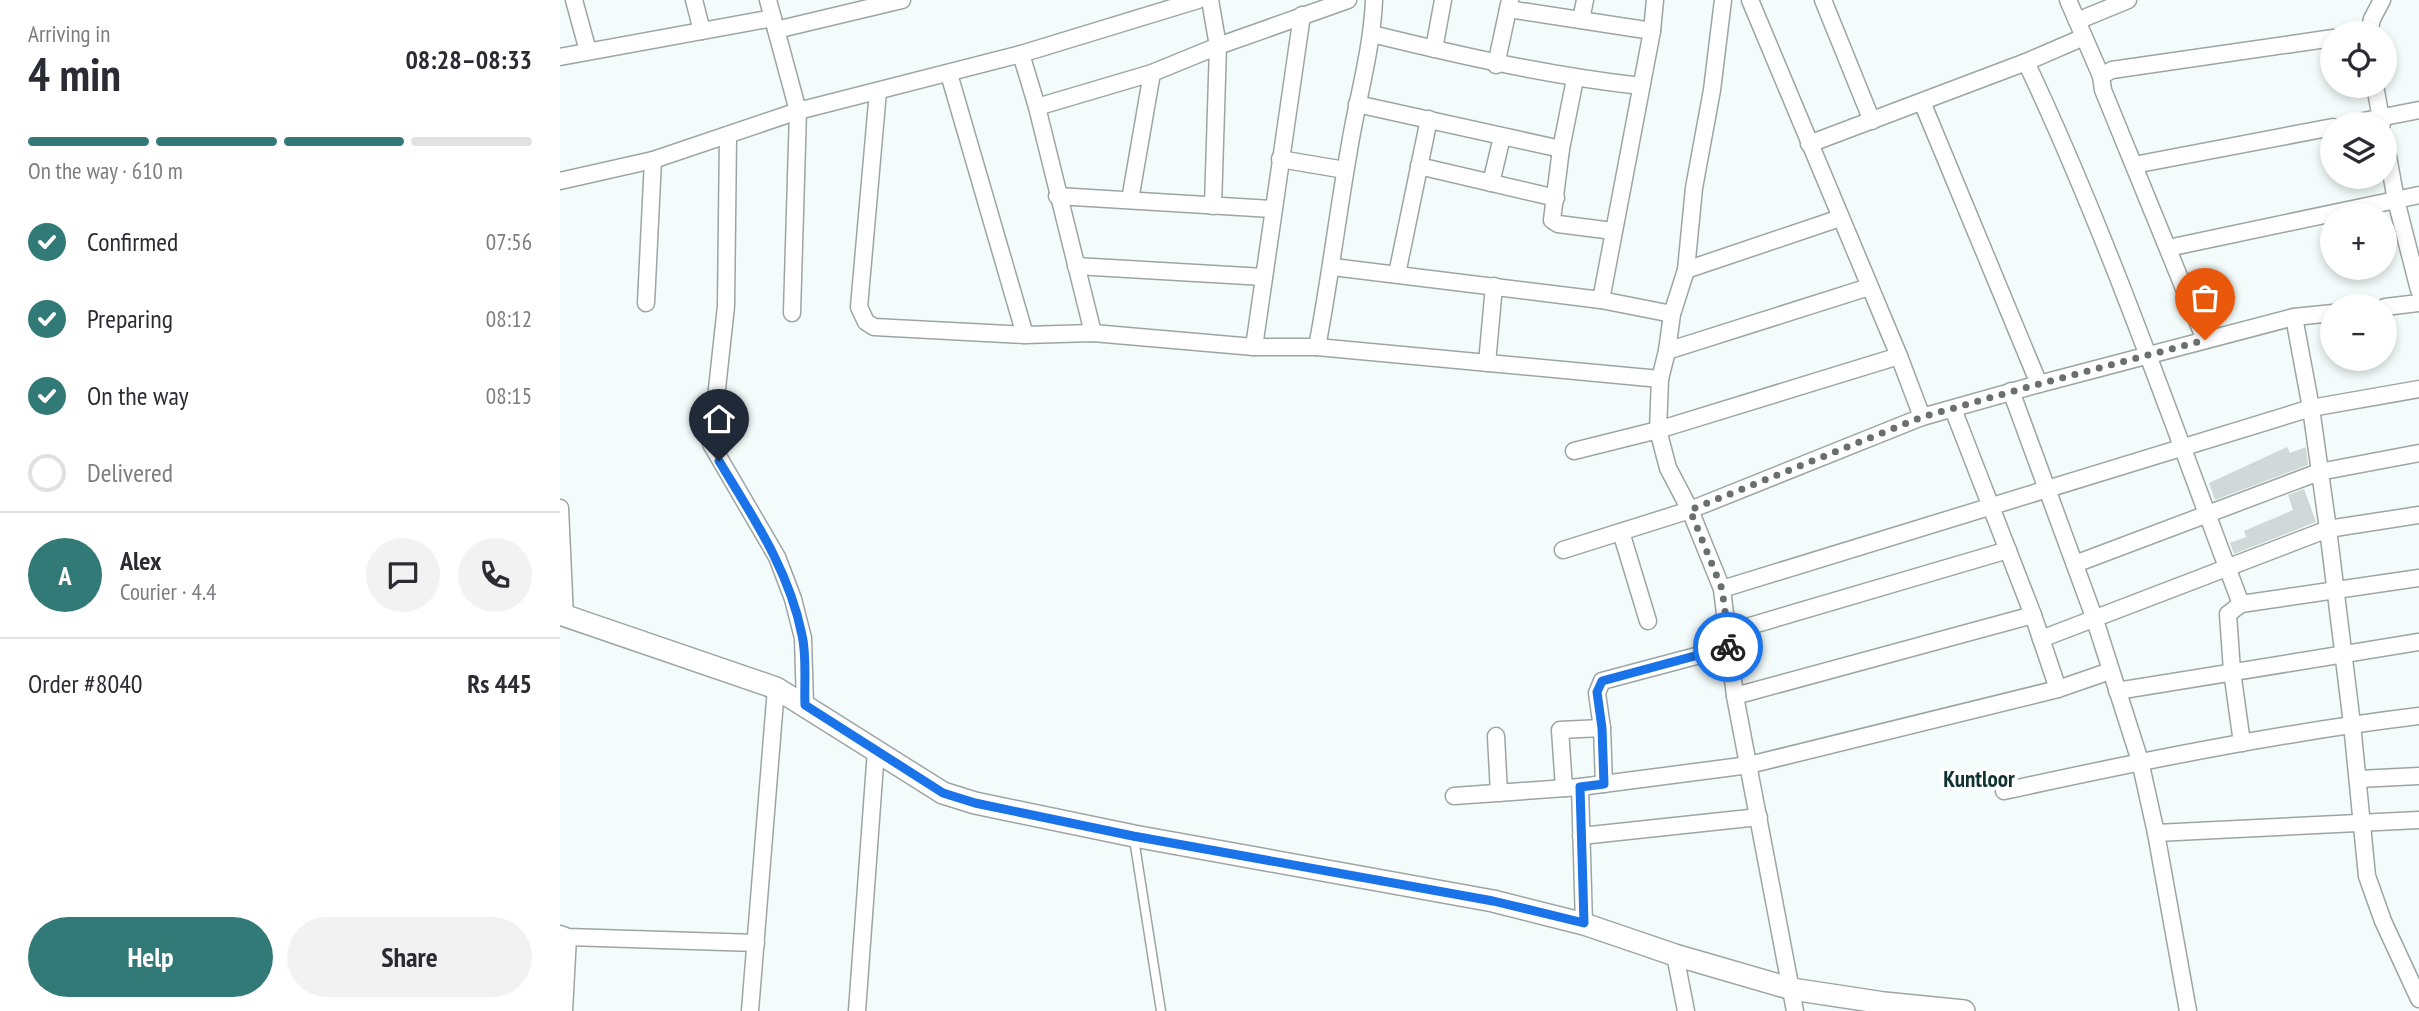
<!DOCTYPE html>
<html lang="en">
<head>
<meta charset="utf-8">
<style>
  :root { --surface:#fff; --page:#f2f2f3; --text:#2b2b33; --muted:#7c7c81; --line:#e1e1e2; --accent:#327a77 }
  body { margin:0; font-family:"PT Sans Narrow",sans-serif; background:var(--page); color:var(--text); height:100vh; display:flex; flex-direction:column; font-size:26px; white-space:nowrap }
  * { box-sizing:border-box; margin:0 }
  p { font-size:23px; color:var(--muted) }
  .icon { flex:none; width:38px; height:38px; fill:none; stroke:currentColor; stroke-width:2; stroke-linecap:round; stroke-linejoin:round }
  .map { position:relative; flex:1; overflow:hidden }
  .side { display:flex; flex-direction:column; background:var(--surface); width:560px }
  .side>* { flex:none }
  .buttons { position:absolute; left:1760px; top:21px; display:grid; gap:14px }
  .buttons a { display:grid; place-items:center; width:77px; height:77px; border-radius:50%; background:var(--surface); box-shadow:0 4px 10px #0003; font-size:35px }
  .pin { position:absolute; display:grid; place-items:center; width:60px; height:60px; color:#fff; margin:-72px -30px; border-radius:50% 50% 50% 0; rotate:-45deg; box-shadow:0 0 7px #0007 }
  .pin .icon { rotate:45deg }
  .courier { position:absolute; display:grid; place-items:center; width:70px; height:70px; margin:-35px; border:5px solid #1a73e8; border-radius:50%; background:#fff; color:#222; box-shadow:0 2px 9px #0007 }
  .headline em { font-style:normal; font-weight:800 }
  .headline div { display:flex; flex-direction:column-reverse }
  .headline { display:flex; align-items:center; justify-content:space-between; height:119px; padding:0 28px }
  h1 { font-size:46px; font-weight:800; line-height:52px }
  .bar { display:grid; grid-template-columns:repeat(4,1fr); gap:10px 7px; align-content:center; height:84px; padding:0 28px }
  .bar i { height:9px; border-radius:5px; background:var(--line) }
  .bar .current { background:var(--accent) }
  .bar p { grid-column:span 4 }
  .line { display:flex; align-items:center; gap:18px; padding:0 28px; border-top:2px solid var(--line) }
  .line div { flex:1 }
  .round { display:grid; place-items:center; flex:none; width:74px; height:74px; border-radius:37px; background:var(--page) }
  ol { padding:0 28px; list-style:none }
  li { display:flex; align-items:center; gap:21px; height:77px }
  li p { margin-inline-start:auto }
  li .icon { padding:7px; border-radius:50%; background:var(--accent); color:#fff; stroke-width:4 }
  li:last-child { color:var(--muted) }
  li i { width:38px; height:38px; border:4px solid var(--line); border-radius:50% }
  .action { display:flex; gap:14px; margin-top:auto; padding:14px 28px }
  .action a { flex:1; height:80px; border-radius:42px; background:var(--accent); color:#fff; font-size:28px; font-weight:800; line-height:80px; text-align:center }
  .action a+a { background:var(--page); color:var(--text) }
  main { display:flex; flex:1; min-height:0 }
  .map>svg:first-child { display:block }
</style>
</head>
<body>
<main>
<section class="side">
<div class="headline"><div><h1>4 min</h1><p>Arriving in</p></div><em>08:28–08:33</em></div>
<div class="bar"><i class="current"></i><i class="current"></i><i class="current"></i><i></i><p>On the way · 610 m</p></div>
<ol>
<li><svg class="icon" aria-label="check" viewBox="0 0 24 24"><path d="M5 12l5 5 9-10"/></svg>Confirmed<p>07:56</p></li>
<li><svg class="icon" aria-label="check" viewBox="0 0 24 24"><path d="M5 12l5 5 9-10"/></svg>Preparing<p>08:12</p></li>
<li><svg class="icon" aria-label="check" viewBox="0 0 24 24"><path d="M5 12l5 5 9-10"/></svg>On the way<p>08:15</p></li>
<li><i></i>Delivered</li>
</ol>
<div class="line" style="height:126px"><b class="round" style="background:var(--accent);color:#fff">A</b><div><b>Alex</b><p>Courier · 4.4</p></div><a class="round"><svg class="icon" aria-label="chat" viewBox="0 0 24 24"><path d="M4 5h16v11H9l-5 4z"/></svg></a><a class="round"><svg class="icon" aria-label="phone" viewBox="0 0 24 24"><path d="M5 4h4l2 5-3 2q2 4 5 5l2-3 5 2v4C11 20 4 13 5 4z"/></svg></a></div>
<div class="line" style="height:91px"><div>Order #8040</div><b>Rs 445</b></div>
<div class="action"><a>Help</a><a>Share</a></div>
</section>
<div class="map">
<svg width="1859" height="1011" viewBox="0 0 1859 1011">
  <rect width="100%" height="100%" fill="#f3fcfb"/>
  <g fill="#d1d9d8">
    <polygon points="1727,447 1730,453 1746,447 1748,465 1655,500 1649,483"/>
    <polygon points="1744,489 1756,522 1674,554 1670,543 1686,537 1684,531 1733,510 1728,495"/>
  </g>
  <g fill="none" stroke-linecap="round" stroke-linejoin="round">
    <defs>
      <polyline id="lane" points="574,839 601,1011"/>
      <g id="street">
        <polyline points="14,0 28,51"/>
        <polyline points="134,0 142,31"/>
        <polyline points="208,0 238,111 232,313"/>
        <polyline points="650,0 658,46 653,206"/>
        <polyline points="1163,0 1152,90 1134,188 1126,270 1112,314 1107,351 1100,379 1098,430 1108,468 1130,510 1162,589 1175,696 1235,1011"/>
        <polyline points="1190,0 1339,356 1362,417"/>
        <polyline points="1263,0 1312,121"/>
        <polyline points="1508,0 1541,76"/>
        <polyline points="948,9 1092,31"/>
        <polyline points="1021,20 1025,0"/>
        <polyline points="1517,21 1568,0"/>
        <polyline points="216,30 342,0"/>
        <polyline points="1809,33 1812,19 1822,0"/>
        <path d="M812 34C902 56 990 76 1081 86"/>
        <polyline points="874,49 883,0"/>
        <polyline points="461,54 477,107 533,333"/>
        <polyline points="0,57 213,18"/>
        <path d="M1466 62C1549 238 1612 423 1681 604"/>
        <polyline points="936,65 950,0"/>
        <polyline points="389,74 465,335"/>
        <polyline points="1015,79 1001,149 992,220 998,224 1053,231"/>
        <polyline points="1815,86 1822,124"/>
        <polyline points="318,91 299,307 306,322 314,327 465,335 533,333 694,347 757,347 1100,379"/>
        <polyline points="1362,102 1479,384"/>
        <polyline points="797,104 1001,149"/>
        <polyline points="477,107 592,73 658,46 788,0"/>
        <polyline points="1788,124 1859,110"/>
        <polyline points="168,136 166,306 151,444 217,557 233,599 243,638 245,705"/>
        <polyline points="1825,140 1836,200 1859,290"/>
        <polyline points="1249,144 1466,62 1524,37"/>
        <polyline points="720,159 785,170"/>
        <polyline points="1574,165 1773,127"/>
        <polyline points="859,166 996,198"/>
        <polyline points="0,181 93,160 238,111 461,54 638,0"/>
        <polyline points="931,183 942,137"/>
        <polyline points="497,196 712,209"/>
        <polyline points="570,200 592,73"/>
        <polyline points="1608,248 1859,195"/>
        <polyline points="516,266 704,277"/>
        <polyline points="773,267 1041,300 1112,314"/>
        <polyline points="1126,270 1280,218"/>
        <polyline points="837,274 869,119"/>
        <polyline points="1041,300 1092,31 1095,0"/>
        <polyline points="86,303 93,160"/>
        <polyline points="1825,307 1859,303"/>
        <polyline points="1734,317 1751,408 1768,529 1792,724 1807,876 1823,921 1859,999"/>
        <polyline points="1645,340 1543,90 1541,76 1552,70 1773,38"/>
        <polyline points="694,347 742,15"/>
        <path d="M757 347C770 279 778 211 790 144 798 96 812 49 814 0"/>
        <polyline points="1107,351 1309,287"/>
        <polyline points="927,363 934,286"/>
        <polyline points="1451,391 1534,617 1580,761 1596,833 1628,1011"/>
        <polyline points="1393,409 1473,615 1498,689"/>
        <polyline points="1014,451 1098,430 1339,356"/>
        <polyline points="0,508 5,617"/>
        <polyline points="1061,532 1088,621"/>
        <polyline points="1003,550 1130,510 1362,417 1479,384 1734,317 1773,313"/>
        <polyline points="1515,564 1759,472 1859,453"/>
        <polyline points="1162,589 1751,408 1859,389"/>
        <polyline points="1166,633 1448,550"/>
        <polyline points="1481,639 1768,529 1859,515"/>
        <polyline points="1557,691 1859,642"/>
        <polyline points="1175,696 1473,615"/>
        <polyline points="936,736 939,793"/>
        <polyline points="1682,743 1672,671 1668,614 1681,604 1859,578"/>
        <polyline points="1798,779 1859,776"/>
        <polyline points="1044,784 1042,728 1037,693 1042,681 1170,647"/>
        <polyline points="1020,787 1024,924"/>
        <polyline points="1004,788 1000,730 1042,728"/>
        <path d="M1444 791C1581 761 1719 733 1859 716"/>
        <polyline points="894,796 1020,787 1189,765 1498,689 1550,671"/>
        <polyline points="1596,833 1859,820"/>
        <polyline points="1021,836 1199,817"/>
        <polyline points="0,934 8,937 196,943"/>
        <polyline points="1115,955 1126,1011"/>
        <polyline points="4,1011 8,937"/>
        <polyline points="190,1011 216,688"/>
        <polyline points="297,1011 316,750"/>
      </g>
      <polyline id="secondary" points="0,614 216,688 383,793 415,803 574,836 933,901 1024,924 1115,955 1232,989 1324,1003 1404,1011"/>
    </defs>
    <use href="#lane" stroke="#9da5a4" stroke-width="11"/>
    <use href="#street" stroke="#9da5a4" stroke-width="19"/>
    <use href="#secondary" stroke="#9da5a4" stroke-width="24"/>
    <use href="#lane" stroke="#fff" stroke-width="8"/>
    <use href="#street" stroke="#fff" stroke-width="16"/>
    <use href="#secondary" stroke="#fff" stroke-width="21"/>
  </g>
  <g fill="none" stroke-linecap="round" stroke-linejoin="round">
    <polyline stroke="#696e6e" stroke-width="7" stroke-dasharray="0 12.6" points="1168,647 1170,647 1162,589 1130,510 1362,417 1479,384 1645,340"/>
    <path stroke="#1a73e8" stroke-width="9" d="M159 461C193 517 229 570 242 635 247 657 244 682 245 705L383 793 415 803 573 836 933 901 1024 923 1020 787 1044 784 1042 728 1037 692 1042 681 1168 647"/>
  </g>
  <g text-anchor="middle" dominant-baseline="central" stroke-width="7" stroke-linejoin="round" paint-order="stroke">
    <g font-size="23" font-weight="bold" fill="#103332" stroke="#fff">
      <text x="1419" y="778">Kuntloor</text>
    </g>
  </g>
</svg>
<div class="buttons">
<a><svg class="icon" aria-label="locate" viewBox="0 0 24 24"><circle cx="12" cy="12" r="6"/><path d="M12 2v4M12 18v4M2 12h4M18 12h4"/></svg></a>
<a><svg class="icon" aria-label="layers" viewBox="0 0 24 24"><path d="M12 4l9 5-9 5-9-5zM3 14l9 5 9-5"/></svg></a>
<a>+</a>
<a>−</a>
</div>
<div class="pin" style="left:1645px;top:340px;background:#ea580c"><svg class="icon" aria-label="bag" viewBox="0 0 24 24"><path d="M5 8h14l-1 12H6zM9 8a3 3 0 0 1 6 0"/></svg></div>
<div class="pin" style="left:159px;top:461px;background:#1f2937"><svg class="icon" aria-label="home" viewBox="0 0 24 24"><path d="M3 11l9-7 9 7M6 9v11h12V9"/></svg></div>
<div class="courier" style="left:1168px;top:647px"><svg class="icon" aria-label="bike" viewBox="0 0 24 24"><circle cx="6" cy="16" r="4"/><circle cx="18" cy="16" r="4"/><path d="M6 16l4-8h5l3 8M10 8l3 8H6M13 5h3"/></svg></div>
</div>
</main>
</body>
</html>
